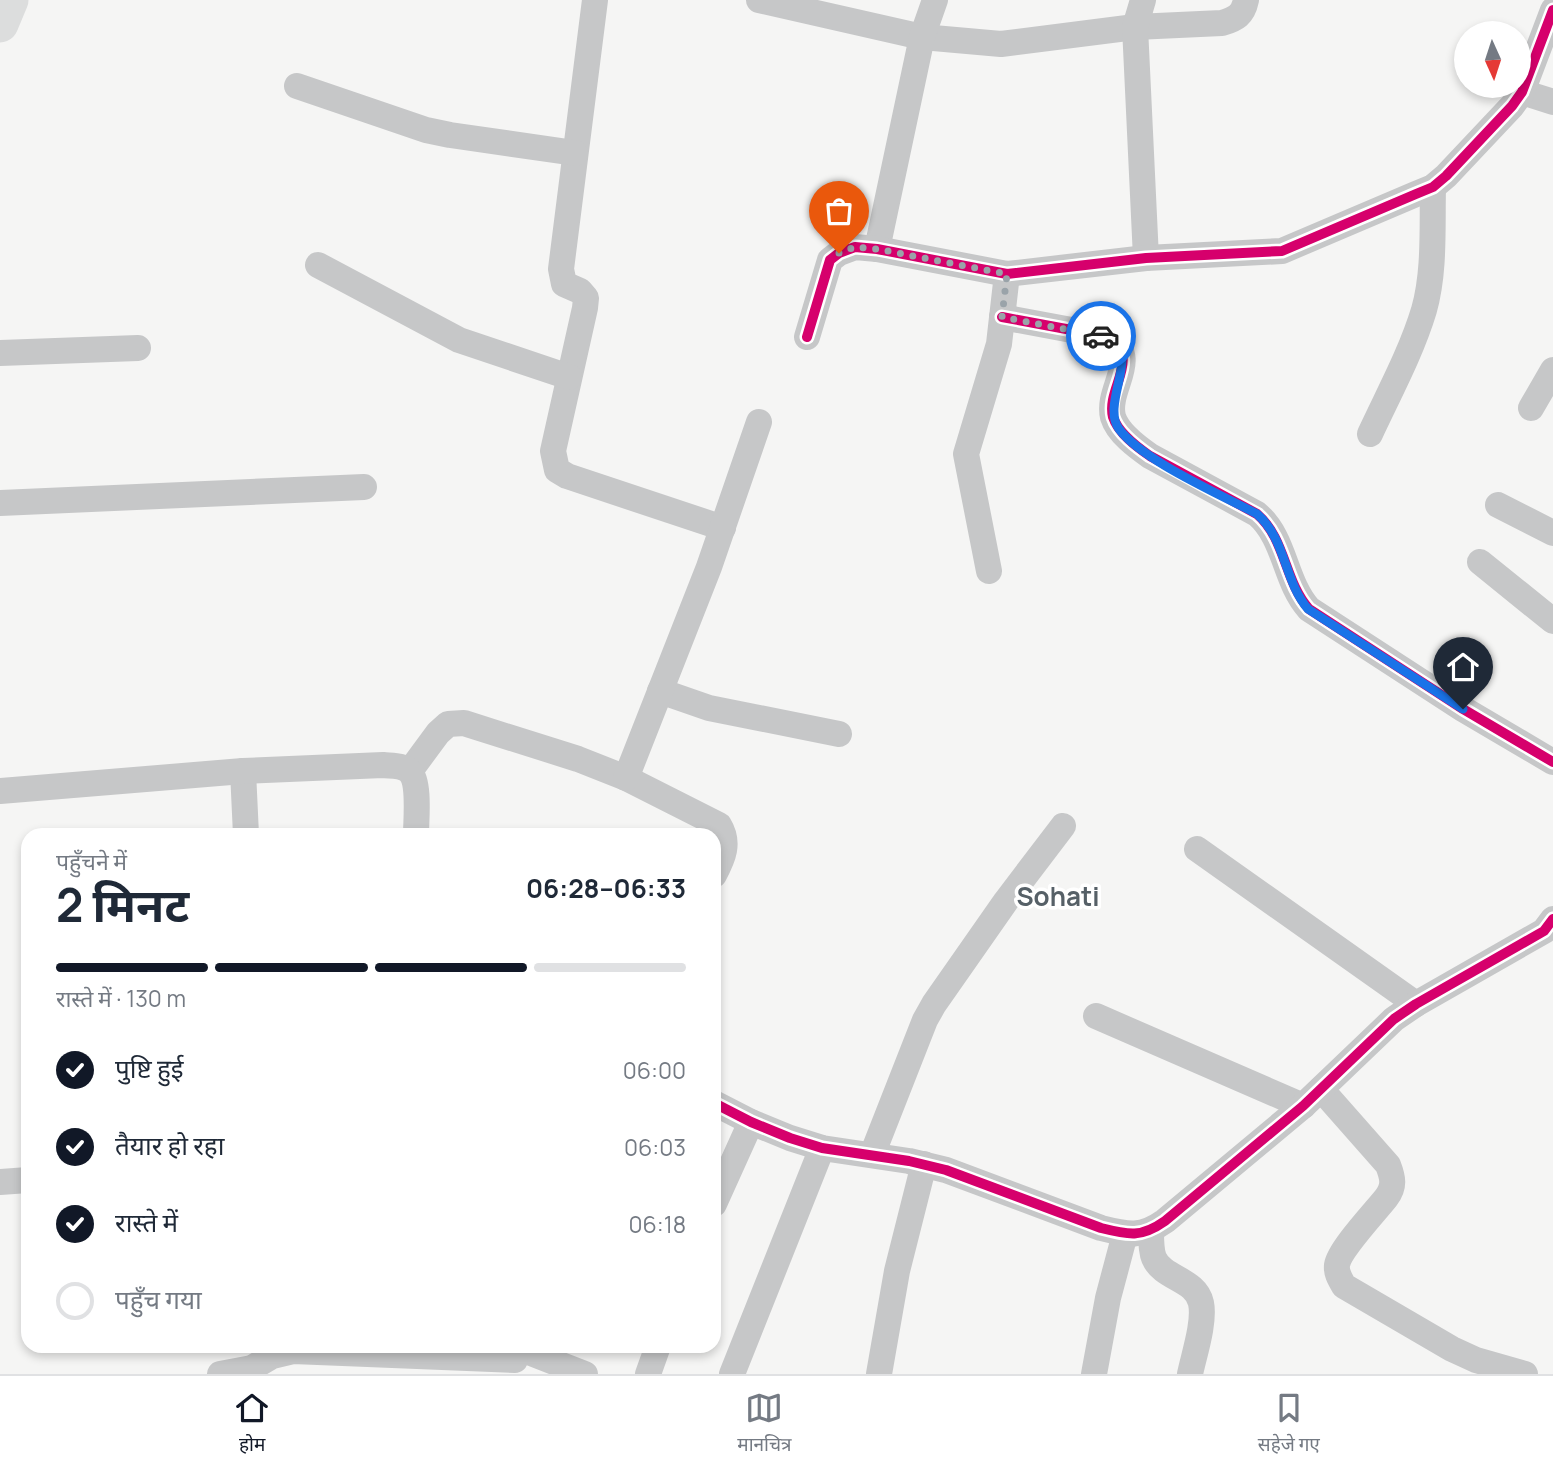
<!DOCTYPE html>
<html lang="hi">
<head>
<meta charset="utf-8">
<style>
  :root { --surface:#fff; --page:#f2f2f3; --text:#1f2937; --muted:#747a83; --line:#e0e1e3; --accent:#111827 }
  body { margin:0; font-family:Manrope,"Noto Sans Devanagari",sans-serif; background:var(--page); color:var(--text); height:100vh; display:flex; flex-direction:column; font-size:26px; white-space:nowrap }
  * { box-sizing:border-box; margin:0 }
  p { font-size:23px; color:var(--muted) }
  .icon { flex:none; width:38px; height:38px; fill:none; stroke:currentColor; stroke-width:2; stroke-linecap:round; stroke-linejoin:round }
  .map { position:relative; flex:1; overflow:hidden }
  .sheet { position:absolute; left:21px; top:828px; width:700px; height:525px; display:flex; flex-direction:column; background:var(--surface); border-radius:21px; box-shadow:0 4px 10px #0003 }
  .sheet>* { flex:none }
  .needle { width:46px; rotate:177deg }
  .fabs { position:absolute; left:1454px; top:21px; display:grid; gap:14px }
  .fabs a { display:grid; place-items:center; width:77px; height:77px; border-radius:50%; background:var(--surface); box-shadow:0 4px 10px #0003; font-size:35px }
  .pin { position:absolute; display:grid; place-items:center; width:60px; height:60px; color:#fff; margin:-72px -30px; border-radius:50% 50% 50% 0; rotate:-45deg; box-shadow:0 0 7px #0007 }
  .pin .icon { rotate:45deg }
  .courier { position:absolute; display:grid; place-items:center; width:70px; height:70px; margin:-35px; border:5px solid #1a73e8; border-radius:50%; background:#fff; color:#222; box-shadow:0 2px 9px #0007 }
  .head em { font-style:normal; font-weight:700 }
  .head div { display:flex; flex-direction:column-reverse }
  .head { display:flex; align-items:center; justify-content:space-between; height:119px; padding:0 35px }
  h1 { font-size:46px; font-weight:700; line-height:52px }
  .bar { display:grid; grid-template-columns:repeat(4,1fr); gap:10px 7px; align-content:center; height:84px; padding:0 35px }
  .bar i { height:9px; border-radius:5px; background:var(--line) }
  .bar .current { background:var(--accent) }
  .bar p { grid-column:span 4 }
  ol { padding:0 35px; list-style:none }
  li { display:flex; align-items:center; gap:21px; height:77px }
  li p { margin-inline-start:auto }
  li .icon { padding:7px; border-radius:50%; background:var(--accent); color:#fff; stroke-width:4 }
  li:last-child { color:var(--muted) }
  li i { width:38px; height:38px; border:4px solid var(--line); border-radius:50% }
  .tabs { display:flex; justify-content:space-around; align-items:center; height:98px; border-top:2px solid var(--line); background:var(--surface); font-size:19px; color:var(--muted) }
  .tabs a { display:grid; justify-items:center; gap:4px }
  .tabs .current { color:var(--accent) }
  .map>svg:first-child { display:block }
</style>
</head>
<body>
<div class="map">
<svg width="1553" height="1374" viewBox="0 0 1553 1374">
  <rect width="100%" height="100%" fill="#f5f5f4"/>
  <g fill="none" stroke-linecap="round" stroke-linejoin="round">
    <g stroke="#c6c7c8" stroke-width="26">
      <polyline points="595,0 561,269 564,284 580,291 586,298 585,308 553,451 557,470 567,476 723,528"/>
      <path d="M759 0 922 37 1001 44 1135 27 1222 23C1236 19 1243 15 1246 0"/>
      <polyline points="1143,0 1135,27 1146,258"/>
      <polyline points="297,86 426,130 450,135 575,153"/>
      <polyline points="1522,92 1553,102"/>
      <polyline points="877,249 922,37 935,0"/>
      <polyline points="318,265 459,340 569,377"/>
      <path d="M1002 317 1109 337C1141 360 1106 388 1113 417 1118 433 1137 447 1150 456L1257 514C1286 539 1284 581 1309 609L1463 709 1553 762"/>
      <polyline points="807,337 830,260 839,253 855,247 877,249 1007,274 1146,258 1282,251 1416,194 1433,187 1446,176 1512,106 1522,92 1553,10"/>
      <polyline points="0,353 138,348"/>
      <polyline points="1531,408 1553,370"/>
      <path d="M1370 434C1389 393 1411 353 1424 310 1435 271 1432 227 1433 187"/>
      <polyline points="0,503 364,487"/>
      <polyline points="1498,505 1553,533"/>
      <polyline points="1480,562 1553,621"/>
      <polyline points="989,571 966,454 999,344 1007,274"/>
      <polyline points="660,691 709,708 839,734"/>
      <polyline points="243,771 246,835"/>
      <path d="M410 771 438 733 448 724 464 723 578 759 626 778 719 825C730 843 723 858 714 875"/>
      <polyline points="626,778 709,567 759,422"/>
      <path d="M0 791 243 771 383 765C392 766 404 765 410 772 420 783 416 820 416 835"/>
      <polyline points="1197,849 1416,1004"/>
      <polyline points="1096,1016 1303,1106"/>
      <path d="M1321 1089 1388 1165C1393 1178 1395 1186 1386 1198 1375 1212 1339 1250 1337 1265 1336 1273 1340 1279 1344 1286L1452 1349 1476 1360 1525 1374"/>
      <path d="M714 1103 751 1122 790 1138 822 1148 909 1161 946 1170 1101 1228C1129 1235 1141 1238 1165 1221L1303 1106 1394 1019 1416 1004 1544 931 1553 919"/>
      <polyline points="872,1155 925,1020 934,1004 1006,901 1063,826"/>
      <polyline points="0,1182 28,1180"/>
      <polyline points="714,1204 751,1122"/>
      <path d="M1151 1231C1151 1239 1151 1251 1154 1258 1163 1279 1196 1279 1201 1303 1205 1322 1194 1355 1190 1374"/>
      <polyline points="518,1348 585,1374"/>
      <polyline points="220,1374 252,1368 272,1356 293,1351 515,1360"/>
      <polyline points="648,1374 658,1346"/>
      <polyline points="732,1374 822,1148"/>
      <polyline points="879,1374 897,1271 924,1164"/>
      <polyline points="1094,1374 1108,1298 1125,1234"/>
    </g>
    <polyline stroke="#dcdddd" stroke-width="37" points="0,24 10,0"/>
    <defs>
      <g id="cycleway">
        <path d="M1002 317 1109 337C1141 360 1106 388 1113 417 1118 433 1137 447 1150 456L1257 514C1286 539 1284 581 1309 609L1463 709 1553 762"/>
        <polyline points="807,337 830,260 839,253 855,247 877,249 1007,274 1146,258 1282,251 1416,194 1433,187 1446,176 1512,106 1522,92 1553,10"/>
        <path d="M714 1103 751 1122 790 1138 822 1148 909 1161 946 1170 1101 1228C1129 1235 1141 1238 1165 1221L1303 1106 1394 1019 1416 1004 1544 931 1553 919"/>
      </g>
    </defs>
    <use href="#cycleway" stroke="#fff" stroke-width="15"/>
    <use href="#cycleway" stroke="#d6006c" stroke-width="10"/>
  </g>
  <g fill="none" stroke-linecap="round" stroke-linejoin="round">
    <polyline stroke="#9aa3a9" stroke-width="7" stroke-dasharray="0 12.6" points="839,253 855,247 877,249 1007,274 1002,317 1101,336"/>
    <path stroke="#1a73e8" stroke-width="9" d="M1101 336C1148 344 1099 402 1119 429 1143 461 1220 494 1257 514 1286 539 1284 581 1308 609L1463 709"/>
  </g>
  <g text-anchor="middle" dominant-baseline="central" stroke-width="7" stroke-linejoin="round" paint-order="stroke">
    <g font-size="26" font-weight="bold" fill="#566067" stroke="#fff">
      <text x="1058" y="896">Sohati</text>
    </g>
  </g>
</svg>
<div class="fabs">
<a><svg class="needle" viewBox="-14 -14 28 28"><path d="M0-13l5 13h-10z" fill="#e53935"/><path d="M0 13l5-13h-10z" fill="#747a83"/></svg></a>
</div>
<div class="pin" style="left:839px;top:253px;background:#ea580c"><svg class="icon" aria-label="bag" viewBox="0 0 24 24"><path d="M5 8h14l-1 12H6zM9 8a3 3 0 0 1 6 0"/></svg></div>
<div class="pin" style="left:1463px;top:709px;background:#1f2937"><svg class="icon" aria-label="home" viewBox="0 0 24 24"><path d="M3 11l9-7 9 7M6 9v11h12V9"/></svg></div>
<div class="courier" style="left:1101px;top:336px"><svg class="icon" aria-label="car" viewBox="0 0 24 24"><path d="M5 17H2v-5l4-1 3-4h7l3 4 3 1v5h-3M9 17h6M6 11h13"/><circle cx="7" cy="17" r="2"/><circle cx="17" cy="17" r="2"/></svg></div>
<section class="sheet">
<div class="head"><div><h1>2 मिनट</h1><p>पहुँचने में</p></div><em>06:28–06:33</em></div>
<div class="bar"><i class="current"></i><i class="current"></i><i class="current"></i><i></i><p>रास्ते में · 130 m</p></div>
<ol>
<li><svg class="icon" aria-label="check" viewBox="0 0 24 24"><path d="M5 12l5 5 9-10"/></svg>पुष्टि हुई<p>06:00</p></li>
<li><svg class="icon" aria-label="check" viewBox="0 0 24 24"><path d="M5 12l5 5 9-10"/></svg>तैयार हो रहा<p>06:03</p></li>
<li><svg class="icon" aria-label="check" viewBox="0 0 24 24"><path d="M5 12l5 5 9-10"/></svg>रास्ते में<p>06:18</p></li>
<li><i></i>पहुँच गया</li>
</ol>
</section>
</div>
<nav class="tabs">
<a class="current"><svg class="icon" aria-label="home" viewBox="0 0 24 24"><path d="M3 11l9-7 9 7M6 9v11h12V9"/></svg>होम</a>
<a><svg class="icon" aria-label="map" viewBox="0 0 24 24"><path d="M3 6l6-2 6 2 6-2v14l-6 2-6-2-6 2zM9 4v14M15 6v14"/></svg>मानचित्र</a>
<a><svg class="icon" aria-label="saved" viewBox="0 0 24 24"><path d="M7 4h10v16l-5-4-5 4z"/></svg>सहेजे गए</a>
</nav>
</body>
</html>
